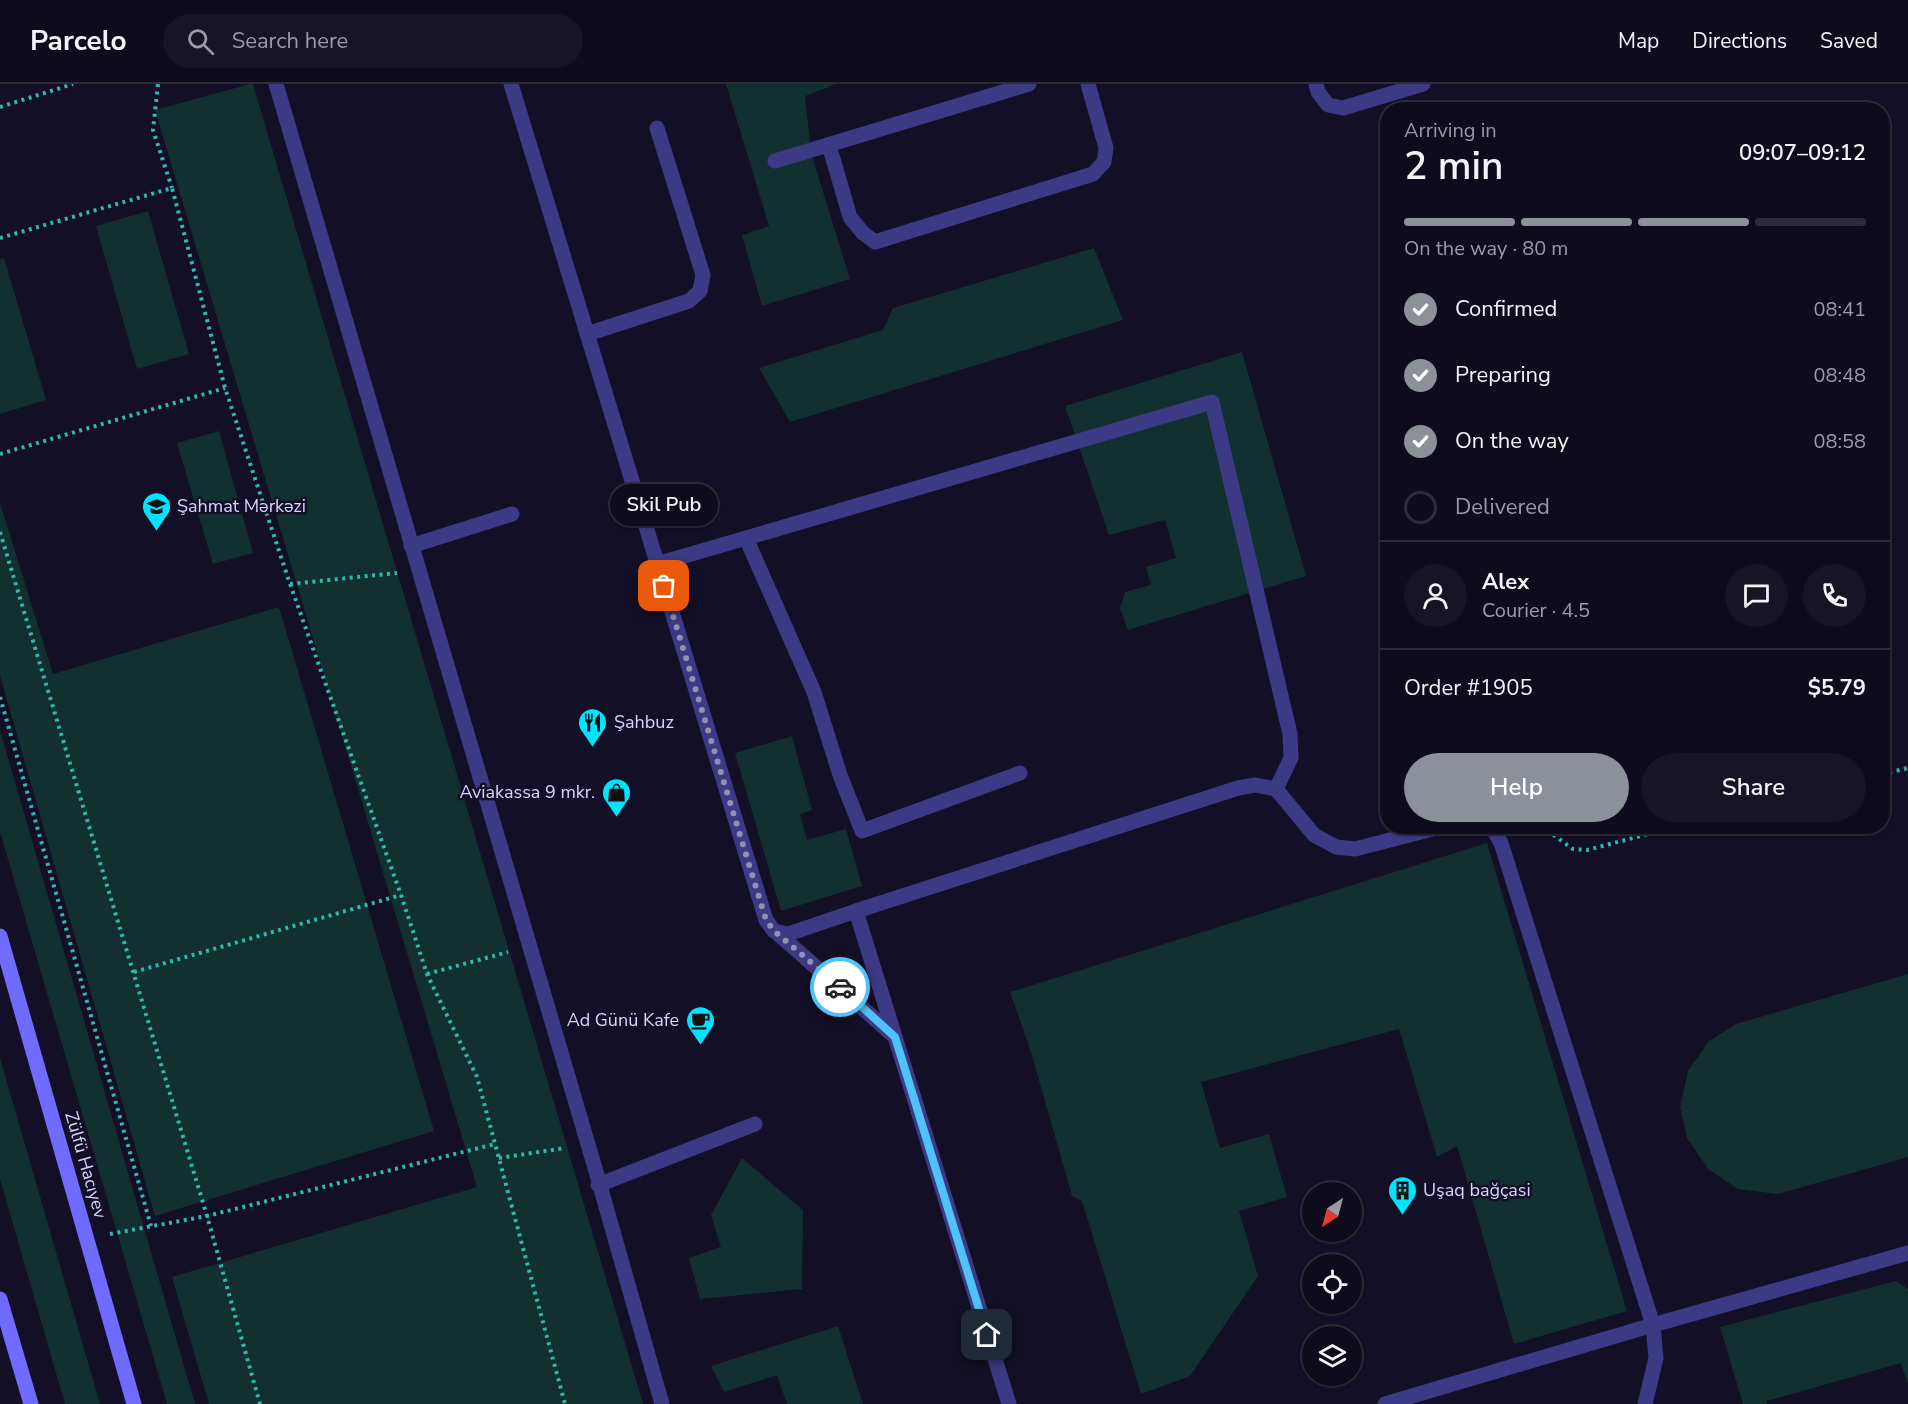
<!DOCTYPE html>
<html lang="en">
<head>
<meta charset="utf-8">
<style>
  :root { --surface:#0e0b1c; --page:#171425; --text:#f1f3f6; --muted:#9b9ba3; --line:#2e2b3b; --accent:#8c9099 }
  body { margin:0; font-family:"Nunito Sans",sans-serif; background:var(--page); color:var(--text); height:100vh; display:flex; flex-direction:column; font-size:22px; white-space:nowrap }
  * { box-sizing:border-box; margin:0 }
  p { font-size:20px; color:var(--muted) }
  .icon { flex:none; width:33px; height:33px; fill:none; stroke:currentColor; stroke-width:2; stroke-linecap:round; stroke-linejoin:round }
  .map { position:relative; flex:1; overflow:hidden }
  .sheet { position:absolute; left:1380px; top:18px; width:510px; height:732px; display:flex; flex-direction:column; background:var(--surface); border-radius:24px; box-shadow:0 2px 4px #0004,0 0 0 2px var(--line) }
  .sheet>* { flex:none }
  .needle { width:39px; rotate:216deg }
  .buttons { position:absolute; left:1302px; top:1098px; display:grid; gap:12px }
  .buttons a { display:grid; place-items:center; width:60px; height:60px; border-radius:50%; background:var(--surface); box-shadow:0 2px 4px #0004,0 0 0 2px var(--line); font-size:30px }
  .pin { position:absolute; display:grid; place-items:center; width:51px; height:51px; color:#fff; margin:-26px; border-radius:12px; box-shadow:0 3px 9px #0006 }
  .courier { position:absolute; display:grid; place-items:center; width:60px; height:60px; margin:-30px; border:4px solid #4fc3f7; border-radius:50%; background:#fff; color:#222; box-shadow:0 2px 8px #0007 }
  .bubble { position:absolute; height:42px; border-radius:21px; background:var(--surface); box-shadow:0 2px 4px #0004,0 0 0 2px var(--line); font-size:20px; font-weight:600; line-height:42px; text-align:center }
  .headline em { font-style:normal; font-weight:600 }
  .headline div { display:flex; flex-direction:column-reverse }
  .headline { display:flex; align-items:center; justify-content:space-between; height:102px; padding:0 24px }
  h1 { font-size:39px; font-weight:600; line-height:45px }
  .bar { display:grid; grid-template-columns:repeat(4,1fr); gap:9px 6px; align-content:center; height:72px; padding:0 24px }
  .bar i { height:8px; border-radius:4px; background:var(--line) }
  .bar .current { background:var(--accent) }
  .bar p { grid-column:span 4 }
  .line { display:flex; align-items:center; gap:15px; padding:0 24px; border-top:2px solid var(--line) }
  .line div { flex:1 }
  .round { display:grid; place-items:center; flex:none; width:63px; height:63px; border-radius:32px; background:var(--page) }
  ol { padding:0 24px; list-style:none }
  li { display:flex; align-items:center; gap:18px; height:66px }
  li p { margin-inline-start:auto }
  li .icon { padding:6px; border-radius:50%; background:var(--accent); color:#fff; stroke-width:4 }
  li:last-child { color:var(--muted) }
  li i { width:33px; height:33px; border:3px solid var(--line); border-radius:50% }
  .primary-button { display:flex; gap:12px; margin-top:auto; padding:12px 24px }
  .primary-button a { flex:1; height:69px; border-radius:36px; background:var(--accent); color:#fff; font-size:24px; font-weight:600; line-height:69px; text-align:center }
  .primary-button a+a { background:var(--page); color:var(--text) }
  header { display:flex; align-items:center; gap:36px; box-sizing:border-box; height:84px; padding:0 30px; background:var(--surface); border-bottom:2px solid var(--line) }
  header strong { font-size:28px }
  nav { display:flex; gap:33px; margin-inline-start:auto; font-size:21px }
  .search { width:420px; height:54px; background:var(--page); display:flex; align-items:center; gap:15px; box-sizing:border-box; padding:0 21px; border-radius:33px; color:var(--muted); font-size:22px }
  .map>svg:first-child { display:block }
</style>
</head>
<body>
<header>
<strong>Parcelo</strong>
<div class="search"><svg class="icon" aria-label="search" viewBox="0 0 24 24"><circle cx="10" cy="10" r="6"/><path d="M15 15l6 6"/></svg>Search here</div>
<nav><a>Map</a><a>Directions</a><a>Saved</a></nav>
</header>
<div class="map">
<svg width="1908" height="1320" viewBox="0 0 1908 1320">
  <rect width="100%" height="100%" fill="#130f26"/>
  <g fill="#12302f">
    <polygon points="250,0 253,0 643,1320 209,1320 172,1193 477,1103 155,26"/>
    <polygon points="726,0 836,0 805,12 811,69 850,195 762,222 742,151 769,142"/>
    <polygon points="148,127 189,270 137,285 96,142"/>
    <polygon points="1094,164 1123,236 790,338 759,284 883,246 893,224"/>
    <polygon points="4,174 46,316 0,330 0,175"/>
    <polygon points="1242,268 1306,492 1128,546 1120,524 1125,508 1151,501 1146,483 1176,474 1165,436 1109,451 1065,322"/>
    <polygon points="219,347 253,469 213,480 177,359"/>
    <polygon points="0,419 53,590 279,523 434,1047 155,1132 0,592"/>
    <polygon points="0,646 195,1320 167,1320 0,748"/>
    <polygon points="792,652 812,726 800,730 807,756 846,745 862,802 781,827 735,669"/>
    <polygon points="1487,759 1627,1227 1514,1260 1457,1062 1437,1073 1399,945 1201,998 1220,1064 1269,1050 1287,1113 1239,1127 1258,1192 1190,1292 1141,1310 1082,1117 1072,1112 1030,965 1010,908"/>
    <polygon points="1908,890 1908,1073 1778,1110 1738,1105 1708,1085 1687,1054 1680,1023 1688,987 1709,957 1736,940"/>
    <polygon points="0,974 100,1320 65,1320 0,1095"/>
    <polygon points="742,1074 803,1126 802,1205 700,1215 689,1174 721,1163 711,1131"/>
    <polygon points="1896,1197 1908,1205 1908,1301 1901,1279 1767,1317 1767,1320 1743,1320 1720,1243"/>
    <polygon points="838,1242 863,1320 787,1320 777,1291 724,1308 711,1282"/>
  </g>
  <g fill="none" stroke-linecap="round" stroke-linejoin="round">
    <g stroke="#2fb8b0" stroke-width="4" stroke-dasharray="3 4.5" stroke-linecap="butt">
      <polyline points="158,0 153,46 172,104"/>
      <polyline points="0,23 73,0"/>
      <polyline points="0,154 172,104 225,304 290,500 401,811 427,890 477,993 565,1320"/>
      <polyline points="0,370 225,304"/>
      <polyline points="0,448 207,1132 260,1320"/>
      <polyline points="290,500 397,489"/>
      <polyline points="0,613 151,1142"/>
      <polyline points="1882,690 1908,684"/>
      <polyline points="1541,742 1573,765 1587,766 1679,742"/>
      <polyline points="134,888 401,811"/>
      <polyline points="427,890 508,868"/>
      <polyline points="499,1074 565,1064"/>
      <polyline points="110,1150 207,1132 495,1060"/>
    </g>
    <g stroke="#3d3a85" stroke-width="15">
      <polyline points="511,0 766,836 774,847 788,850 856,827 1009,1320"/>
      <polyline points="1316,0 1318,8 1328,21 1343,24 1423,0"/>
      <polyline points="829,61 850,133 863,149 875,158 1093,90 1104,78 1106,64 1088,0"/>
      <polyline points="775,77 1029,0"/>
      <polyline points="587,250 689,217 700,207 703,191 657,44"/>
      <polyline points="746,454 814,608 840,691 862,747 1020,689"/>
      <polyline points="411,462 512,430"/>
      <polyline points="657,480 1212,318 1290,650 1291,674 1276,705"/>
      <polyline points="1490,742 1492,743 1501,759 1653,1241 1656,1274 1645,1320"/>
      <polyline points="856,827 1238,704 1255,701 1276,705 1314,751 1336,763 1355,765 1444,742"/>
      <polyline points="776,848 893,951"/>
      <polyline points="598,1101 755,1040"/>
    </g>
    <g stroke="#3d3a85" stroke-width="15">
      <polyline points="276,0 595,1084 662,1320"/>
      <polyline points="1385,1320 1653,1241 1908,1169"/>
    </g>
    <g stroke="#6f6bff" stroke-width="15">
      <polyline points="0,852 134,1320"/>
      <polyline points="0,1215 31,1320"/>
    </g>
  </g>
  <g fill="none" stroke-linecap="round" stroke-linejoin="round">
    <polyline stroke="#948fb3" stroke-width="6" stroke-dasharray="0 10.8" points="664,502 766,836 774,847 840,903"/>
    <polyline stroke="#4fc3f7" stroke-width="8" points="840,903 895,953 987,1251"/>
  </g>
  <defs>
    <symbol id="school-pin" viewBox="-11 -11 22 30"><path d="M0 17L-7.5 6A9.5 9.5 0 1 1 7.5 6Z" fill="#00e5ff" stroke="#130f26"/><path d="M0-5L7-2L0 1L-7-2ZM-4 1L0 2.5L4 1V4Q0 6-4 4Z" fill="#111"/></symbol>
    <symbol id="restaurant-pin" viewBox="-11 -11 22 30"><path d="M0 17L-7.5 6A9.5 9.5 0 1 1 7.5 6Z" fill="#00e5ff" stroke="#130f26"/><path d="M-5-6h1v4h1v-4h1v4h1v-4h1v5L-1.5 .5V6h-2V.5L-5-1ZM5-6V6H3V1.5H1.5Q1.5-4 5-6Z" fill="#111"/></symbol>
    <symbol id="shop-pin" viewBox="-11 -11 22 30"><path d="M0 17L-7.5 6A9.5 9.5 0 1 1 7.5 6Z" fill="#00e5ff" stroke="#130f26"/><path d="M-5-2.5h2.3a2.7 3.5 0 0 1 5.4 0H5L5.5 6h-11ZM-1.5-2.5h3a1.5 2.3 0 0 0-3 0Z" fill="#111"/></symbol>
    <symbol id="cafe-pin" viewBox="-11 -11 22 30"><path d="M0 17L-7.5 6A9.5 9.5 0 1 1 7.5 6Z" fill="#00e5ff" stroke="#130f26"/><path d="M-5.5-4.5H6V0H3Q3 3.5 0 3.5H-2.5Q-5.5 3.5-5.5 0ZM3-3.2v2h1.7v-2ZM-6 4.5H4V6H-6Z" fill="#111"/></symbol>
    <symbol id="building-pin" viewBox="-11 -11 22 30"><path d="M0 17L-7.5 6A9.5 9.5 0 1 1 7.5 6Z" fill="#00e5ff" stroke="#130f26"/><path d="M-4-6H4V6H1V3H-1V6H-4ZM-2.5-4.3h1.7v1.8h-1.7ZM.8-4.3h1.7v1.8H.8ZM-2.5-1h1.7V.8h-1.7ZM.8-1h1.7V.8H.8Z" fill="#111"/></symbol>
  </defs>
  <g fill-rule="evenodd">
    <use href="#school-pin" x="140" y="406" width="33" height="45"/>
    <use href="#restaurant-pin" x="576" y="622" width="33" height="45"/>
    <use href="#shop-pin" x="600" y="692" width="33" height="45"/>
    <use href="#cafe-pin" x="684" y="920" width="33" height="45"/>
    <use href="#building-pin" x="1386" y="1090" width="33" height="45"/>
  </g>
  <g text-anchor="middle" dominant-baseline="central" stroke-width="5" stroke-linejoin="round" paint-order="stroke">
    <g font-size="18" fill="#d9d4ff" stroke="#130f26" text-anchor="start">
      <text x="177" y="422">Şahmat Mərkəzi</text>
      <text x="614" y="638">Şahbuz</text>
      <text x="595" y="708" text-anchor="end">Aviakassa 9 mkr.</text>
      <text x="679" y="936" text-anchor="end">Ad Günü Kafe</text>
      <text x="1423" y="1106">Uşaq bağçasi</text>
    </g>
    <g font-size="18" fill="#d9d4ff" stroke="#130f26">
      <text transform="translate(86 1081) rotate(74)">Zülfü Hacıyev</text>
    </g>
  </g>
</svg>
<div class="buttons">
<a><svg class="needle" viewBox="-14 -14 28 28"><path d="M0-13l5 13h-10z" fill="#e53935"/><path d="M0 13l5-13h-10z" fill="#9b9ba3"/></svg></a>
<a><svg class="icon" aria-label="locate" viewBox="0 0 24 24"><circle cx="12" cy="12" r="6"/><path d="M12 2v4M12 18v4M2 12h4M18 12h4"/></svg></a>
<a><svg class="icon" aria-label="layers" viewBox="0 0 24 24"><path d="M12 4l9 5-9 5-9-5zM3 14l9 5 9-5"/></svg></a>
</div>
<div class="pin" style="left:664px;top:502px;background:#ea580c"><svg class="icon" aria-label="bag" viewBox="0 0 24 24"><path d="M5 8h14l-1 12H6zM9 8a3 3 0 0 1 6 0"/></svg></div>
<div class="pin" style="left:987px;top:1251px;background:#1f2937"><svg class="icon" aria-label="home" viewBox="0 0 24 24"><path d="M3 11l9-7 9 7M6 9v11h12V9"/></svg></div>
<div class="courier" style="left:840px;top:903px"><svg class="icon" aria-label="car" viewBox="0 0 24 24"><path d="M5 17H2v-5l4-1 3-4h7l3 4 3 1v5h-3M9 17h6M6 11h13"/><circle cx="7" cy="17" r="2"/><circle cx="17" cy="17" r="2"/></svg></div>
<div class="bubble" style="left:610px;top:400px;width:108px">Skil Pub</div>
<section class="sheet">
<div class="headline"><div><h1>2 min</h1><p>Arriving in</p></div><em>09:07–09:12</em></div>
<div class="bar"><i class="current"></i><i class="current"></i><i class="current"></i><i></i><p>On the way · 80 m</p></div>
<ol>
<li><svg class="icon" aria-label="check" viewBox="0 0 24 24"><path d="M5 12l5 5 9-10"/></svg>Confirmed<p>08:41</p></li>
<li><svg class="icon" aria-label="check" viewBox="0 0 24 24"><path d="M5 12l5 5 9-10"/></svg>Preparing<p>08:48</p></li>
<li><svg class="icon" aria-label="check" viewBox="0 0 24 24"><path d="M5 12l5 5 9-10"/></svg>On the way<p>08:58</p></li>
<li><i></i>Delivered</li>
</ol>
<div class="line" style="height:108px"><a class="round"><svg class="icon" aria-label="person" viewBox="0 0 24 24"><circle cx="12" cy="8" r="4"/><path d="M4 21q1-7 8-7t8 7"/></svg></a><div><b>Alex</b><p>Courier · 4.5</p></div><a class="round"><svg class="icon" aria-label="chat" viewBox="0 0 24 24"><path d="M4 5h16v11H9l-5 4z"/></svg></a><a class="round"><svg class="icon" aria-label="phone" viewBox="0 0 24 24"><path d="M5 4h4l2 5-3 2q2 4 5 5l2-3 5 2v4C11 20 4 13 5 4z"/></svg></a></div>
<div class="line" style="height:78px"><div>Order #1905</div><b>$5.79</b></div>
<div class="primary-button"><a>Help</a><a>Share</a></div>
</section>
</div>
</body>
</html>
